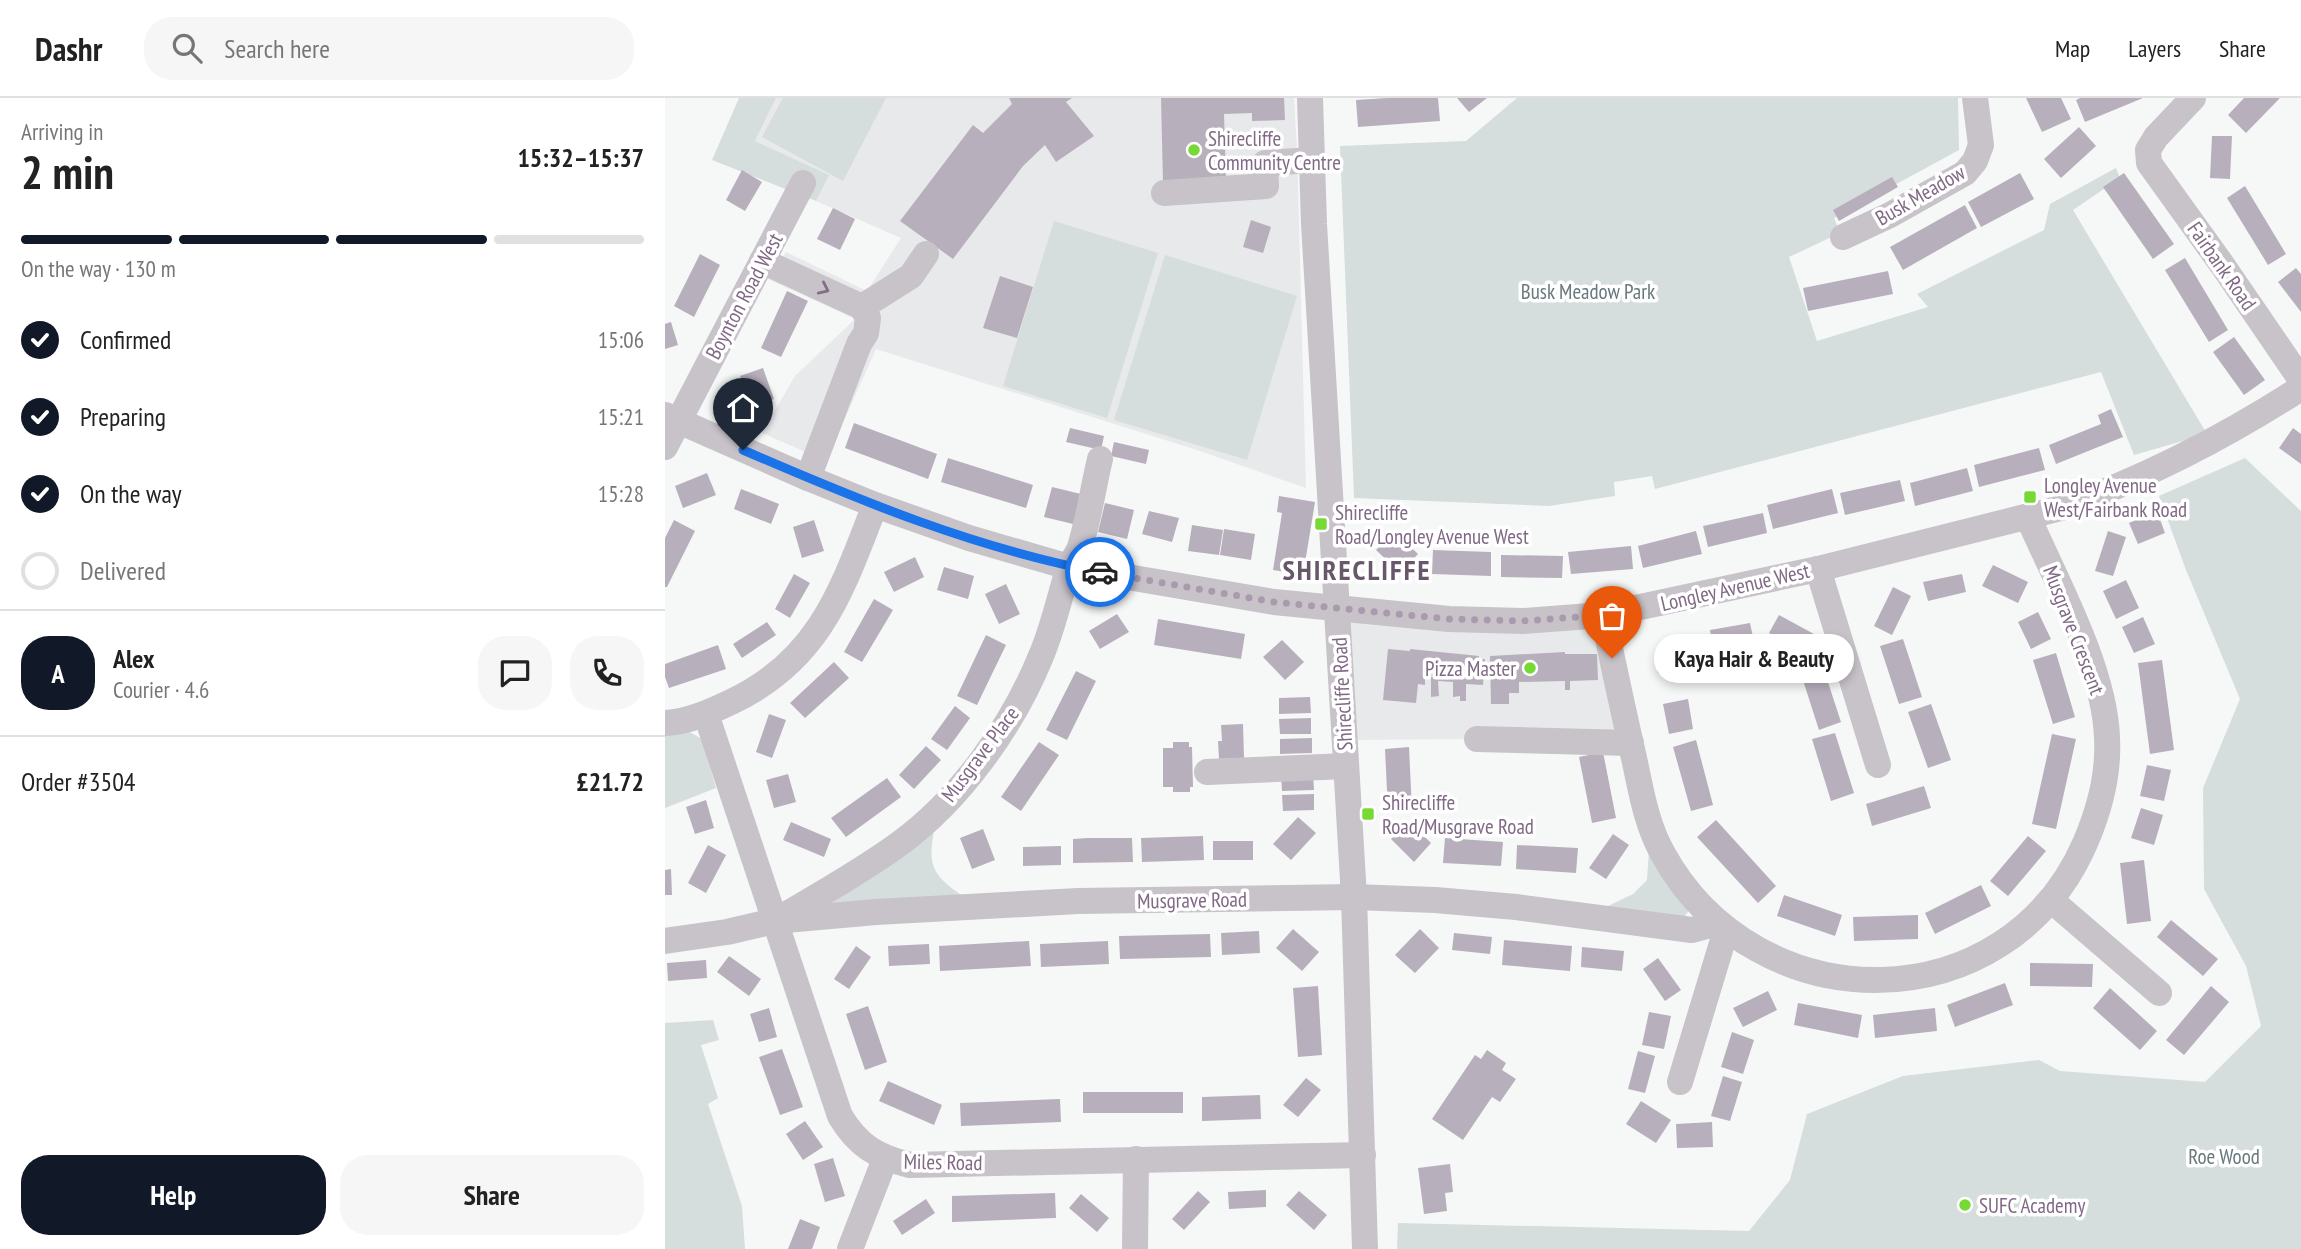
<!DOCTYPE html>
<html lang="en">
<head>
<meta charset="utf-8">
<style>
  :root { --surface:#fff; --page:#f6f6f6; --text:#222; --muted:#767676; --line:#e0e0e0; --accent:#111827 }
  body { margin:0; font-family:"PT Sans Narrow",sans-serif; background:var(--page); color:var(--text); height:100vh; display:flex; flex-direction:column; font-size:26px; white-space:nowrap }
  * { box-sizing:border-box; margin:0 }
  p { font-size:23px; color:var(--muted) }
  .icon { flex:none; width:38px; height:38px; fill:none; stroke:currentColor; stroke-width:2; stroke-linecap:round; stroke-linejoin:round }
  .map { position:relative; flex:1; overflow:hidden }
  .details { display:flex; flex-direction:column; background:var(--surface); width:665px }
  .details>* { flex:none }
  .pin { position:absolute; display:grid; place-items:center; width:60px; height:60px; color:#fff; margin:-72px -30px; border-radius:50% 50% 50% 0; rotate:-45deg; box-shadow:0 0 7px #0007 }
  .pin .icon { rotate:45deg }
  .courier { position:absolute; display:grid; place-items:center; width:70px; height:70px; margin:-35px; border:5px solid #1a73e8; border-radius:50%; background:#fff; color:#222; box-shadow:0 2px 9px #0007 }
  .bubble { position:absolute; height:49px; border-radius:24px; background:var(--surface); box-shadow:0 4px 10px #0003; font-size:23px; font-weight:700; line-height:49px; text-align:center }
  .headline em { font-style:normal; font-weight:700 }
  .headline div { display:flex; flex-direction:column-reverse }
  .headline { display:flex; align-items:center; justify-content:space-between; height:119px; padding:0 21px }
  h1 { font-size:46px; font-weight:700; line-height:52px }
  .bar { display:grid; grid-template-columns:repeat(4,1fr); gap:10px 7px; align-content:center; height:84px; padding:0 21px }
  .bar i { height:9px; border-radius:5px; background:var(--line) }
  .bar .on { background:var(--accent) }
  .bar p { grid-column:span 4 }
  .line { display:flex; align-items:center; gap:18px; padding:0 21px; border-top:2px solid var(--line) }
  .line div { flex:1 }
  .round { display:grid; place-items:center; flex:none; width:74px; height:74px; border-radius:28px; background:var(--page) }
  ol { padding:0 21px; list-style:none }
  li { display:flex; align-items:center; gap:21px; height:77px }
  li p { margin-inline-start:auto }
  li .icon { padding:7px; border-radius:50%; background:var(--accent); color:#fff; stroke-width:4 }
  li:last-child { color:var(--muted) }
  li i { width:38px; height:38px; border:4px solid var(--line); border-radius:50% }
  .primary-button { display:flex; gap:14px; margin-top:auto; padding:14px 21px }
  .primary-button a { flex:1; height:80px; border-radius:28px; background:var(--accent); color:#fff; font-size:28px; font-weight:700; line-height:80px; text-align:center }
  .primary-button a+a { background:var(--page); color:var(--text) }
  header { display:flex; align-items:center; gap:42px; box-sizing:border-box; height:98px; padding:0 35px; background:var(--surface); border-bottom:2px solid var(--line) }
  header strong { font-size:33px }
  nav { display:flex; gap:38px; margin-inline-start:auto; font-size:24px }
  .search { width:490px; height:63px; background:var(--page); display:flex; align-items:center; gap:18px; box-sizing:border-box; padding:0 24px; border-radius:28px; color:var(--muted); font-size:26px }
  main { display:flex; flex:1; min-height:0 }
  .map>svg:first-child { display:block }
</style>
</head>
<body>
<header>
<strong>Dashr</strong>
<div class="search"><svg class="icon" aria-label="search" viewBox="0 0 24 24"><circle cx="10" cy="10" r="6"/><path d="M15 15l6 6"/></svg>Search here</div>
<nav><a>Map</a><a>Layers</a><a>Share</a></nav>
</header>
<main>
<section class="details">
<div class="headline"><div><h1>2 min</h1><p>Arriving in</p></div><em>15:32–15:37</em></div>
<div class="bar"><i class="on"></i><i class="on"></i><i class="on"></i><i></i><p>On the way · 130 m</p></div>
<ol>
<li><svg class="icon" aria-label="check" viewBox="0 0 24 24"><path d="M5 12l5 5 9-10"/></svg>Confirmed<p>15:06</p></li>
<li><svg class="icon" aria-label="check" viewBox="0 0 24 24"><path d="M5 12l5 5 9-10"/></svg>Preparing<p>15:21</p></li>
<li><svg class="icon" aria-label="check" viewBox="0 0 24 24"><path d="M5 12l5 5 9-10"/></svg>On the way<p>15:28</p></li>
<li><i></i>Delivered</li>
</ol>
<div class="line" style="height:126px"><b class="round" style="background:var(--accent);color:#fff">A</b><div><b>Alex</b><p>Courier · 4.6</p></div><a class="round"><svg class="icon" aria-label="chat" viewBox="0 0 24 24"><path d="M4 5h16v11H9l-5 4z"/></svg></a><a class="round"><svg class="icon" aria-label="phone" viewBox="0 0 24 24"><path d="M5 4h4l2 5-3 2q2 4 5 5l2-3 5 2v4C11 20 4 13 5 4z"/></svg></a></div>
<div class="line" style="height:91px"><div>Order #3504</div><b>£21.72</b></div>
<div class="primary-button"><a>Help</a><a>Share</a></div>
</section>
<div class="map">
<svg width="1636" height="1151" viewBox="0 0 1636 1151">
  <rect width="100%" height="100%" fill="#f6f8f7"/>
  <g fill="#e8e9ea">
    <polygon points="111,0 629,0 632,50 641,390 532,352 211,251 161,363 97,335 130,278 190,221 103,181 121,154 202,193 236,140 151,103 163,77 90,43"/>
    <polygon points="672,512 938,517 966,645 812,641 680,642"/>
  </g>
  <g fill="#d5dddd">
    <polygon points="74,0 111,0 90,43 164,77 151,103 47,62"/>
    <polygon points="118,0 221,0 178,83 97,39"/>
    <polygon points="852,0 1293,0 1294,52 1169,120 1175,135 1124,159 1152,243 1263,209 1252,196 1379,132 1385,106 1451,70 1455,80 1408,112 1542,336 1469,357 1436,274 990,391 987,378 949,384 950,398 884,408 689,400 675,48 801,43"/>
    <polygon points="389,123 493,155 442,320 338,288"/>
    <polygon points="500,157 632,198 582,362 449,322"/>
    <polygon points="1580,360 1636,413 1636,1151 732,1151 733,1125 1084,1133 1125,1082 1142,1016 1238,978 1374,962 1395,973 1540,984 1596,928 1581,868 1539,791 1538,690 1575,601 1521,472 1494,398"/>
    <polygon points="23,633 37,641 51,690 0,710 0,635"/>
    <path d="M270 728C262 767 266 776 299 799L161 809Z"/>
    <polygon points="984,752 1024,812 1018,821 941,809 968,796 982,782"/>
    <polygon points="48,922 54,942 36,947 53,1000 43,1006 77,1108 80,1151 0,1151 0,925"/>
  </g>
  <g fill="#b8afbc">
    <polygon points="344,0 407,0 401,4 429,38 391,64 380,47 358,68 288,161 235,123 308,27 318,35 347,6"/>
    <polygon points="496,0 619,0 620,22 587,23 587,15 559,16 561,82 498,84"/>
    <polygon points="722,0 773,0 775,23 693,29 691,2"/>
    <polygon points="792,0 822,0 804,14"/>
    <polygon points="1361,0 1396,0 1406,21 1377,34"/>
    <polygon points="1415,0 1478,0 1420,24 1411,2"/>
    <polygon points="1579,0 1615,0 1581,35 1563,17"/>
    <polygon points="1414,29 1431,48 1396,80 1379,61"/>
    <polygon points="1547,38 1567,38 1565,81 1545,80"/>
    <polygon points="77,72 97,84 80,113 61,102"/>
    <polygon points="1355,75 1369,101 1316,129 1303,104"/>
    <polygon points="1459,75 1509,146 1488,161 1438,89"/>
    <polygon points="1227,79 1233,89 1174,123 1168,112"/>
    <polygon points="1580,88 1621,156 1603,167 1562,100"/>
    <polygon points="1300,107 1312,130 1238,172 1225,149"/>
    <polygon points="168,110 190,121 175,152 152,141"/>
    <polygon points="586,122 606,129 598,155 578,149"/>
    <polygon points="35,156 55,167 29,219 9,208"/>
    <polygon points="1520,160 1563,232 1544,244 1500,172"/>
    <polygon points="1631,170 1636,176 1636,214 1613,184"/>
    <polygon points="1223,173 1228,196 1143,213 1138,190"/>
    <polygon points="335,178 368,189 352,240 318,230"/>
    <polygon points="122,193 143,203 116,259 96,250"/>
    <polygon points="6,224 13,247 0,251 0,226"/>
    <polygon points="1569,239 1600,282 1579,297 1548,254"/>
    <polygon points="98,270 109,301 86,309 75,278"/>
    <polygon points="1446,311 1458,339 1391,366 1384,347 1436,326 1433,317"/>
    <polygon points="189,325 272,356 263,381 180,350"/>
    <polygon points="405,330 439,338 436,352 401,344"/>
    <polygon points="1628,330 1636,336 1636,366 1614,350"/>
    <polygon points="449,344 484,352 481,366 446,358"/>
    <polygon points="1374,350 1380,372 1314,389 1309,367"/>
    <polygon points="283,360 368,387 361,410 276,384"/>
    <polygon points="1302,370 1308,393 1250,408 1245,385"/>
    <polygon points="42,375 51,397 18,410 10,388"/>
    <polygon points="1235,382 1240,403 1180,417 1175,395"/>
    <polygon points="387,389 416,396 408,426 379,419"/>
    <polygon points="76,391 114,406 106,426 69,411"/>
    <polygon points="1167,391 1173,415 1108,431 1102,407"/>
    <polygon points="614,398 650,404 638,477 608,472 617,415 612,414"/>
    <polygon points="440,405 469,412 462,441 433,434"/>
    <polygon points="484,413 514,420 507,444 477,436"/>
    <polygon points="1492,413 1500,435 1473,446 1464,425"/>
    <polygon points="1098,415 1102,435 1043,449 1038,428"/>
    <polygon points="9,422 30,433 2,489 0,489 0,440"/>
    <polygon points="149,422 159,453 137,460 128,429"/>
    <polygon points="527,427 558,432 554,457 523,453"/>
    <polygon points="559,431 590,436 586,462 555,457"/>
    <polygon points="729,433 753,456 735,475 711,452"/>
    <polygon points="1031,433 1037,456 978,470 973,448"/>
    <polygon points="1443,433 1461,439 1448,478 1430,473"/>
    <polygon points="966,448 968,471 906,476 903,454"/>
    <polygon points="768,452 826,454 826,478 767,476"/>
    <polygon points="836,457 898,458 897,480 836,479"/>
    <polygon points="250,459 259,479 229,494 219,474"/>
    <polygon points="1328,467 1363,484 1353,505 1317,488"/>
    <polygon points="279,469 309,478 303,501 272,492"/>
    <polygon points="129,476 145,485 125,520 110,511"/>
    <polygon points="1297,476 1301,494 1263,503 1258,484"/>
    <polygon points="1461,482 1474,510 1451,521 1438,493"/>
    <polygon points="341,486 355,516 334,526 320,496"/>
    <polygon points="1228,489 1246,498 1227,537 1209,528"/>
    <polygon points="209,501 228,512 197,564 179,554"/>
    <polygon points="1373,514 1386,541 1366,551 1353,524"/>
    <polygon points="452,516 464,534 435,551 424,533"/>
    <polygon points="1114,517 1149,536 1139,554 1104,535"/>
    <polygon points="1478,519 1490,546 1469,555 1457,529"/>
    <polygon points="493,521 580,536 576,561 489,547"/>
    <polygon points="102,524 111,537 77,560 68,546"/>
    <polygon points="1085,525 1089,544 1048,552 1045,532"/>
    <polygon points="321,537 341,547 312,607 292,598"/>
    <polygon points="1015,539 1032,550 1009,585 992,574"/>
    <polygon points="1238,541 1257,599 1234,606 1215,548"/>
    <polygon points="617,542 639,564 620,582 598,559"/>
    <polygon points="53,547 61,571 4,590 0,579 0,566"/>
    <polygon points="723,551 745,553 745,551 814,558 814,561 820,561 818,587 801,586 801,603 795,603 795,598 788,599 788,584 773,583 774,598 766,599 766,581 760,581 760,587 753,586 751,605 718,602"/>
    <polygon points="900,554 900,556 932,556 933,582 905,583 905,592 900,592 900,583 854,584 854,595 844,595 844,606 826,606 825,558"/>
    <polygon points="1391,555 1410,619 1388,626 1368,562"/>
    <polygon points="1497,562 1509,652 1485,656 1473,565"/>
    <polygon points="169,564 184,580 140,620 125,605"/>
    <polygon points="1157,566 1176,624 1154,632 1135,573"/>
    <polygon points="411,573 431,583 402,642 381,632"/>
    <polygon points="645,599 646,615 614,616 614,600"/>
    <polygon points="1023,601 1028,631 1004,636 998,606"/>
    <polygon points="1266,606 1286,662 1263,670 1243,614"/>
    <polygon points="290,608 305,620 282,652 266,641"/>
    <polygon points="104,616 121,622 107,660 91,654"/>
    <polygon points="646,620 646,636 615,636 614,621"/>
    <polygon points="578,626 579,660 554,661 553,643 557,643 556,627"/>
    <polygon points="1170,635 1189,695 1166,703 1147,641"/>
    <polygon points="1387,636 1411,641 1391,731 1367,726"/>
    <polygon points="647,640 647,655 615,656 615,641"/>
    <polygon points="1031,642 1048,707 1026,713 1008,649"/>
    <polygon points="374,644 394,657 356,713 336,699"/>
    <polygon points="508,644 524,644 524,649 527,649 528,689 525,689 525,694 508,694 508,689 498,689 498,650 508,650"/>
    <polygon points="261,648 276,662 249,691 234,677"/>
    <polygon points="744,649 747,713 723,714 720,651"/>
    <polygon points="938,654 951,720 927,725 914,659"/>
    <polygon points="1482,667 1506,672 1499,703 1475,698"/>
    <polygon points="123,676 131,704 109,710 101,682"/>
    <polygon points="648,676 649,692 617,693 616,677"/>
    <polygon points="222,680 236,699 181,739 166,720"/>
    <polygon points="1259,688 1266,710 1207,728 1201,706"/>
    <polygon points="649,696 649,712 618,713 617,697"/>
    <polygon points="41,702 49,730 30,736 21,709"/>
    <polygon points="1476,710 1498,717 1489,747 1466,740"/>
    <polygon points="633,719 651,735 626,762 608,746"/>
    <polygon points="1051,722 1111,788 1093,805 1032,739"/>
    <polygon points="744,723 766,745 749,764 726,741"/>
    <polygon points="126,724 166,741 159,759 118,742"/>
    <polygon points="318,731 330,762 307,771 295,740"/>
    <polygon points="948,736 964,747 941,781 924,770"/>
    <polygon points="538,738 539,762 477,764 476,740"/>
    <polygon points="1363,738 1381,753 1343,798 1325,783"/>
    <polygon points="423,740 467,740 468,764 408,765 408,741"/>
    <polygon points="780,740 838,744 836,768 778,765"/>
    <rect x="548" y="743" width="40" height="19"/>
    <polygon points="43,747 61,757 41,795 23,785"/>
    <polygon points="852,747 913,750 911,775 851,771"/>
    <polygon points="396,748 396,767 358,768 358,749"/>
    <polygon points="1479,762 1486,823 1462,826 1455,765"/>
    <polygon points="6,771 7,797 0,797 0,772"/>
    <polygon points="1316,787 1326,808 1270,836 1260,815"/>
    <polygon points="1119,797 1177,817 1170,838 1112,818"/>
    <polygon points="1253,817 1253,841 1189,843 1188,819"/>
    <polygon points="1506,822 1553,861 1538,878 1492,839"/>
    <polygon points="628,831 654,854 637,873 611,850"/>
    <polygon points="755,831 774,850 750,875 730,857"/>
    <polygon points="594,833 595,855 557,857 556,835"/>
    <polygon points="789,835 827,839 825,856 787,852"/>
    <polygon points="545,836 546,859 455,861 454,838"/>
    <polygon points="839,842 907,848 905,873 837,867"/>
    <polygon points="364,843 366,868 275,873 274,848"/>
    <polygon points="443,843 444,866 376,869 375,846"/>
    <polygon points="264,846 265,866 224,868 223,848"/>
    <polygon points="191,848 206,859 184,891 169,881"/>
    <polygon points="917,849 959,853 957,873 916,869"/>
    <polygon points="64,858 96,881 84,898 52,874"/>
    <polygon points="993,860 1016,892 1000,903 978,871"/>
    <polygon points="41,862 42,880 3,883 2,865"/>
    <polygon points="1365,865 1428,866 1427,889 1365,888"/>
    <polygon points="1340,885 1348,907 1290,929 1282,907"/>
    <polygon points="653,888 657,957 633,959 628,890"/>
    <polygon points="1546,888 1564,904 1519,957 1501,942"/>
    <polygon points="1445,890 1492,933 1475,952 1428,910"/>
    <polygon points="1103,893 1112,912 1078,929 1068,910"/>
    <polygon points="1133,905 1197,917 1193,940 1129,927"/>
    <polygon points="203,908 222,964 200,972 181,916"/>
    <polygon points="104,910 112,939 94,944 85,916"/>
    <polygon points="1270,910 1272,933 1210,940 1208,917"/>
    <polygon points="984,914 1006,918 999,951 977,947"/>
    <polygon points="1067,934 1089,942 1078,976 1056,969"/>
    <polygon points="117,951 138,1009 115,1017 94,959"/>
    <polygon points="822,952 841,965 837,972 851,981 835,1004 827,999 798,1042 767,1021 810,957 816,961"/>
    <polygon points="973,953 990,958 980,995 963,991"/>
    <polygon points="1058,978 1077,984 1065,1023 1046,1018"/>
    <polygon points="641,980 656,992 633,1019 618,1007"/>
    <polygon points="223,983 277,1007 269,1027 214,1003"/>
    <rect x="418" y="994" width="100" height="21"/>
    <polygon points="595,997 596,1021 537,1023 537,999"/>
    <polygon points="395,1001 396,1024 296,1028 295,1005"/>
    <polygon points="976,1003 1006,1022 991,1045 961,1026"/>
    <polygon points="140,1023 158,1049 138,1062 121,1036"/>
    <polygon points="1047,1024 1048,1049 1012,1050 1011,1026"/>
    <polygon points="168,1060 180,1098 160,1104 149,1066"/>
    <polygon points="785,1066 788,1094 780,1095 782,1113 759,1116 753,1070"/>
    <polygon points="601,1092 601,1109 564,1111 563,1094"/>
    <polygon points="533,1093 545,1104 519,1132 507,1121"/>
    <polygon points="634,1093 662,1117 649,1132 621,1107"/>
    <polygon points="390,1095 391,1120 287,1124 287,1098"/>
    <polygon points="416,1096 444,1120 432,1134 404,1110"/>
    <polygon points="261,1101 270,1115 237,1137 228,1123"/>
    <polygon points="135,1121 155,1129 147,1151 123,1151"/>
  </g>
  <g fill="none" stroke-linecap="round" stroke-linejoin="round">
    <g stroke="#c8c2c9" stroke-width="26">
      <polyline points="645,0 649,126 689,799 700,1151"/>
      <polyline points="1528,0 1491,39 1483,52 1484,65 1558,168 1636,282"/>
      <polyline points="499,95 601,88 600,65 647,62"/>
      <polyline points="1178,139 1225,117 1300,75 1310,63 1316,47 1310,0"/>
      <polyline points="97,163 197,209 203,220 201,235 194,246 143,380"/>
      <polyline points="197,209 246,178 261,156"/>
      <path d="M0 317 143 380 210 407 304 440 404 469 609 504 784 521 858 523 938 517 1153 471 1396 410C1481 380 1560 339 1636 290"/>
      <polyline points="0,349 138,85"/>
      <polyline points="1153,471 1213,667"/>
      <path d="M938 517C948 565 958 612 969 660 976 692 981 726 998 756 1092 926 1343 926 1421 743 1435 710 1444 676 1442 640 1440 571 1391 483 1363 419"/>
      <path d="M41 616 175 1018C193 1048 212 1059 245 1067L698 1057"/>
      <path d="M0 625C23 624 45 614 66 604 155 562 177 492 210 407"/>
      <polyline points="812,641 966,645"/>
      <polyline points="542,674 681,668"/>
      <polyline points="1386,802 1494,895"/>
      <path d="M117 819C156 796 197 773 234 746 295 702 348 627 376 558 388 530 394 501 403 472 406 464 412 457 415 449 424 420 428 390 435 361"/>
      <polyline points="0,843 62,834 109,823 211,814 413,803 689,799 770,802 851,809 1027,832 1053,825"/>
      <polyline points="1015,984 1061,832"/>
      <polyline points="185,1151 220,1061"/>
      <polyline points="470,1151 471,1061"/>
    </g>
  </g>
  <defs><path id="oneway-chevron" d="M-2-3.5L2.5 0L-2 3.5" fill="none" stroke-width="1.6" stroke-linecap="round" stroke-linejoin="round" transform="scale(1.75)"/></defs>
  <use stroke="#846d88" href="#oneway-chevron" transform="translate(159 191) rotate(25)"/>
  <g fill="none" stroke-linecap="round" stroke-linejoin="round">
    <polyline stroke="#a99bad" stroke-width="7" stroke-dasharray="0 12.6" points="435,474 609,504 784,521 858,523 939,517 947,560"/>
    <path stroke="#1a73e8" stroke-width="9" d="M78 352C193 402 312 451 435 474"/>
  </g>
  <g fill="#77da34" stroke="#fff" stroke-width="2.5">
    <circle cx="529" cy="52" r="7"/>
    <rect x="1358" y="392" width="14" height="14" rx="3.5"/>
    <rect x="649" y="419" width="14" height="14" rx="3.5"/>
    <circle cx="865" cy="570" r="7"/>
    <rect x="696" y="709" width="14" height="14" rx="3.5"/>
    <circle cx="1300" cy="1107" r="7"/>
  </g>
  <g text-anchor="middle" dominant-baseline="central" stroke-width="7" stroke-linejoin="round" paint-order="stroke">
    <g font-size="21" fill="#806985" stroke="#fff" text-anchor="start">
      <text x="543" y="40">Shirecliffe<tspan x="543" dy="24">Community Centre</tspan></text>
      <text x="1379" y="387">Longley Avenue<tspan x="1379" dy="24">West/Fairbank Road</tspan></text>
      <text x="670" y="414">Shirecliffe<tspan x="670" dy="24">Road/Longley Avenue West</tspan></text>
      <text x="851" y="570" text-anchor="end">Pizza Master</text>
      <text x="717" y="704">Shirecliffe<tspan x="717" dy="24">Road/Musgrave Road</tspan></text>
      <text x="1314" y="1107">SUFC Academy</text>
    </g>
    <g font-size="21" fill="#806985" stroke="#fff">
      <text transform="translate(1255 97) rotate(-30)">Busk Meadow</text>
      <text transform="translate(1557 168) rotate(55)">Fairbank Road</text>
      <text transform="translate(79 198) rotate(-62)">Boynton Road West</text>
      <text transform="translate(1070 489) rotate(-13)">Longley Avenue West</text>
      <text transform="translate(1409 532) rotate(69)">Musgrave Crescent</text>
      <text transform="translate(677 596) rotate(-93)">Shirecliffe Road</text>
      <text transform="translate(315 656) rotate(-53)">Musgrave Place</text>
      <text transform="translate(527 802) rotate(-1)">Musgrave Road</text>
      <text transform="translate(278 1064) rotate(1)">Miles Road</text>
    </g>
    <g font-size="21" fill="#68797d" stroke="#fff">
      <text x="923" y="193">Busk Meadow Park</text>
      <text x="1559" y="1058">Roe Wood</text>
    </g>
    <g font-size="28" font-weight="bold" letter-spacing="2" fill="#67576b" stroke="#fff">
      <text x="692" y="471">SHIRECLIFFE</text>
    </g>
  </g>
</svg>
<div class="pin" style="left:947px;top:560px;background:#ea580c"><svg class="icon" aria-label="bag" viewBox="0 0 24 24"><path d="M5 8h14l-1 12H6zM9 8a3 3 0 0 1 6 0"/></svg></div>
<div class="pin" style="left:78px;top:352px;background:#1f2937"><svg class="icon" aria-label="home" viewBox="0 0 24 24"><path d="M3 11l9-7 9 7M6 9v11h12V9"/></svg></div>
<div class="courier" style="left:435px;top:474px"><svg class="icon" aria-label="car" viewBox="0 0 24 24"><path d="M5 17H2v-5l4-1 3-4h7l3 4 3 1v5h-3M9 17h6M6 11h13"/><circle cx="7" cy="17" r="2"/><circle cx="17" cy="17" r="2"/></svg></div>
<div class="bubble" style="left:989px;top:536px;width:200px">Kaya Hair &amp; Beauty</div>
</div>
</main>
</body>
</html>
